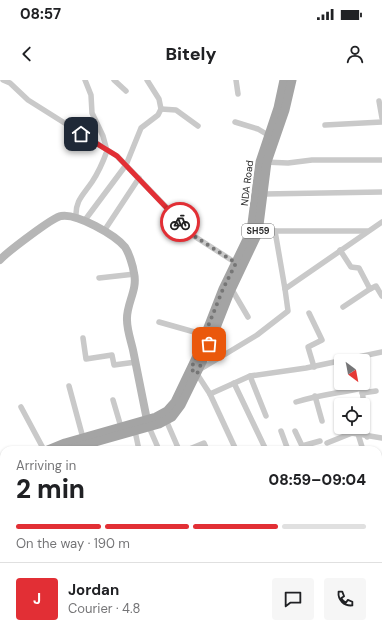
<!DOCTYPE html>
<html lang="en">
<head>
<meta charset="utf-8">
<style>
  :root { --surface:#fff; --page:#f6f6f6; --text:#202124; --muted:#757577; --line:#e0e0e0; --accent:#e22f35 }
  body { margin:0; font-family:"DM Sans",sans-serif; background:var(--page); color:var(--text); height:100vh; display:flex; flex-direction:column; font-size:15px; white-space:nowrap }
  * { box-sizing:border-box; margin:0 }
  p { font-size:13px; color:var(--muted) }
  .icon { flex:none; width:22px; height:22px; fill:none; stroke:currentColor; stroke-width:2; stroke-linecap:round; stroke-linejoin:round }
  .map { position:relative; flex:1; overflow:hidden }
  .drawer { position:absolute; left:0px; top:366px; width:382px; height:196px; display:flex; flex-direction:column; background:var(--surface); border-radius:12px 12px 0 0; box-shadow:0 1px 3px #0004 }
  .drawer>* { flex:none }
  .needle { width:26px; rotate:148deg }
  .fabs { position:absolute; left:334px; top:274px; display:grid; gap:8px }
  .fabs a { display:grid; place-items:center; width:36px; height:36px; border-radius:4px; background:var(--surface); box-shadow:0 1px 3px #0004; font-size:20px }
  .pin { position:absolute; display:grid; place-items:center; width:34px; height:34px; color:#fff; margin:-17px; border-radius:8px; box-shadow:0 2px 6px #0006 }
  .courier { position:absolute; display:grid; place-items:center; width:40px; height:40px; margin:-20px; border:3px solid #e22f35; border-radius:50%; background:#fff; color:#222; box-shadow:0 1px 5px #0007 }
  .headline em { font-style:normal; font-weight:800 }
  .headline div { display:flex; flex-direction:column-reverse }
  .headline { display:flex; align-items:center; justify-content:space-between; height:68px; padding:0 16px }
  h1 { font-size:26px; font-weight:800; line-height:30px }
  .bar { display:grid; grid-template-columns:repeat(4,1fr); gap:6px 4px; align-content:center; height:48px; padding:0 16px }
  .bar i { height:5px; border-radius:3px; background:var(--line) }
  .bar .active { background:var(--accent) }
  .bar p { grid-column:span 4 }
  .line { display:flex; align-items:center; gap:10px; padding:0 16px; border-top:1px solid var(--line) }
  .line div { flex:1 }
  .round { display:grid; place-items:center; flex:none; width:42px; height:42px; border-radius:4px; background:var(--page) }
  .status { display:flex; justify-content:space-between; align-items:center; height:28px; padding:0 20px; background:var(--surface); direction:ltr }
  .status svg { height:11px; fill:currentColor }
  header { display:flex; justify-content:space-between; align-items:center; height:52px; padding:0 16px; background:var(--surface); font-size:18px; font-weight:800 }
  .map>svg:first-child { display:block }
</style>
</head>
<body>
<div class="status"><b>08:57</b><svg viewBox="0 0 49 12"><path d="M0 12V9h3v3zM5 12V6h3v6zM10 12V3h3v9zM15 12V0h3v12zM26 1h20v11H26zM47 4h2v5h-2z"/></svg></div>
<header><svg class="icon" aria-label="back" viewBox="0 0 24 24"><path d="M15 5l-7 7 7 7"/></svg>Bitely<svg class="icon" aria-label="person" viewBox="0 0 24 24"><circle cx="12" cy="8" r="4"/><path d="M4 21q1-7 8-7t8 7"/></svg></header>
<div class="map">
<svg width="382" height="562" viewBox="0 0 382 562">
  <rect width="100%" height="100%" fill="#fff"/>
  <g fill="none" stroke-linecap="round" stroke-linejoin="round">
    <g stroke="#c5daea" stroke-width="1.5">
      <polyline points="0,485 4,485"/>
      <polyline points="179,558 208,562"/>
    </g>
    <g stroke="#c9c9c9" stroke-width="5.5">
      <polyline points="3,0 10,3 28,20 117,76 194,156 236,183"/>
      <polyline points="114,0 126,11"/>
      <polyline points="236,0 238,14"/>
      <polyline points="379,21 382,38"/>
      <polyline points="161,29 176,30 198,46"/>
      <polyline points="235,42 258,49 268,55"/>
      <polyline points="325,45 382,42"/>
      <polyline points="264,82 288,83 312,80 382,80"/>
      <polyline points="264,114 382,112"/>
      <path d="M76 137C75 121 83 115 92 102 98 93 103 82 107 71L103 56 92 33 91 15 85 0"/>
      <polyline points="85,140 126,85 141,48 158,35 161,29 159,19 147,0"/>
      <polyline points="104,151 139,98"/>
      <polyline points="255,151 367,151"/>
      <polyline points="275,151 285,209 382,142"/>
      <polyline points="340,170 351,187 359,188 370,209 376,206 382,216"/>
      <polyline points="99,198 135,194"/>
      <polyline points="231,208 248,237"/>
      <polyline points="343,227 370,209"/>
      <polyline points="309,233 322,260 308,267 314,287"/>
      <polyline points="159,242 205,255"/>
      <polyline points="83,258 86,279 112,275 114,285 136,282"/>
      <polyline points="199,290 257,255 288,231 285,209"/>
      <polyline points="197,294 210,314 250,296 306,288 382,272"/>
      <polyline points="250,296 266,336"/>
      <polyline points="234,303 266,370"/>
      <polyline points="69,306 83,358"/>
      <polyline points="362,313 376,311"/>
      <polyline points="210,314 236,370"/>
      <polyline points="315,316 322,341"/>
      <polyline points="113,320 121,347"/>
      <path d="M296 322C318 315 340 313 362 308L367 357"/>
      <polyline points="21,327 44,370"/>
      <polyline points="338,339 341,338"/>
      <polyline points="166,340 179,370"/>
      <polyline points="149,347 159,370"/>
      <polyline points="135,351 139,370"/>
      <polyline points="281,351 288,370"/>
      <polyline points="295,351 304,370"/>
      <polyline points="358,354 363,370"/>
      <polyline points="327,363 352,353 382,358"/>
      <polyline points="302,366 320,361"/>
      <polyline points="187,370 204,363 207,370"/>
      <polyline points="378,402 382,410"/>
      <polyline points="378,415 382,413"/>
      <polyline points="378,479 382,479"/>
      <polyline points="378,533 382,533"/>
      <polyline points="378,544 382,551"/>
      <polyline points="0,553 4,547"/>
      <polyline points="277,558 278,562"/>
      <polyline points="72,560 74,558"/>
      <polyline points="46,562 50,558"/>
    </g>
    <g stroke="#b6b6b6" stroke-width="8">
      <path d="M0 180C6 173 53 137 61 136 77 133 115 155 125 167 129 173 133 186 134 193 138 210 126 224 127 240 127 250 131 261 133 270 138 295 143 320 148 345"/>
      <polyline points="0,430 4,431"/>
      <polyline points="378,489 382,489"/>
      <polyline points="378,517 382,518"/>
      <polyline points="221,562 224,558"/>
    </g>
    <g stroke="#a4a4a4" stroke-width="9">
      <polyline points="48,370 65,363 156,337 167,331 175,322 197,276 223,209 251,151 260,82 278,28 284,0"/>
      <polyline points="67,370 159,344 172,337 181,325 204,278 230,212 258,153 267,82 285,30 292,0"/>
      <polyline points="0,396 4,393"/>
      <polyline points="0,404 4,402"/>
    </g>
    <g stroke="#939393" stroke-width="10">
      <polyline points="0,410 4,412"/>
      <polyline points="0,419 4,420"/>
      <polyline points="378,499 382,499"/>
      <polyline points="378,507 382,507"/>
    </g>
  </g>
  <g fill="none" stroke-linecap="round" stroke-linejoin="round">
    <polyline stroke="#767676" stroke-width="4" stroke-dasharray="0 7.2" points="180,142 194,156 236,183 223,209 191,289 197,294 209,264"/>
    <polyline stroke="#e22f35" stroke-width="5" points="81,54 117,76 180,142"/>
  </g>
  <g text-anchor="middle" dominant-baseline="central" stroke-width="4" stroke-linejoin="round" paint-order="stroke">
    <rect fill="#fff" stroke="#6b6b6b" stroke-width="1" x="242" y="144" width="32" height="14" rx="3"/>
    <g font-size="9" font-weight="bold" fill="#2c2c2c">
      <text x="258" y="151">SH59</text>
    </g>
    <g font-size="10" fill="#2c2c2c" stroke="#fff">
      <text transform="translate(247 103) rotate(-83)">NDA Road</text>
    </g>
  </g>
</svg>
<div class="fabs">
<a><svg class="needle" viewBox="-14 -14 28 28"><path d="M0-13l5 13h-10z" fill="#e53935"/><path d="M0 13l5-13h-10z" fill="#757577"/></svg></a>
<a><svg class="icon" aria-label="locate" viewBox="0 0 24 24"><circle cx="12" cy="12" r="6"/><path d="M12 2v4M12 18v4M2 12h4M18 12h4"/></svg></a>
</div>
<div class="pin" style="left:209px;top:264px;background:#ea580c"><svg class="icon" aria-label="bag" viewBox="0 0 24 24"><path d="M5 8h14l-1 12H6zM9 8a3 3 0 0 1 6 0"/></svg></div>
<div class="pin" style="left:81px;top:54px;background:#1f2937"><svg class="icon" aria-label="home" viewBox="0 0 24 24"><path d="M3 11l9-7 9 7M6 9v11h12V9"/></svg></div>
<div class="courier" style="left:180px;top:142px"><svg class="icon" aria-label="bike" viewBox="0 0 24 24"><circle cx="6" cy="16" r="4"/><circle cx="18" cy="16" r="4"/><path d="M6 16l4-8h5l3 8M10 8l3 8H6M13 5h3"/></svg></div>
<section class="drawer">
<div class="headline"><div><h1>2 min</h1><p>Arriving in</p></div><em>08:59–09:04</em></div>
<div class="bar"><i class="active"></i><i class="active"></i><i class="active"></i><i></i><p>On the way · 190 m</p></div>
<div class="line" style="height:72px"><b class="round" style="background:var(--accent);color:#fff">J</b><div><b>Jordan</b><p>Courier · 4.8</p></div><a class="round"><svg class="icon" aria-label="chat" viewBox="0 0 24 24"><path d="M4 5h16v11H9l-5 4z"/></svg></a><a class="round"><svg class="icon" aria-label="phone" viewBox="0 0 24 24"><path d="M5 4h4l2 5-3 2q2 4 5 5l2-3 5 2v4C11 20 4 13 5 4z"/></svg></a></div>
</section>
</div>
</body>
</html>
